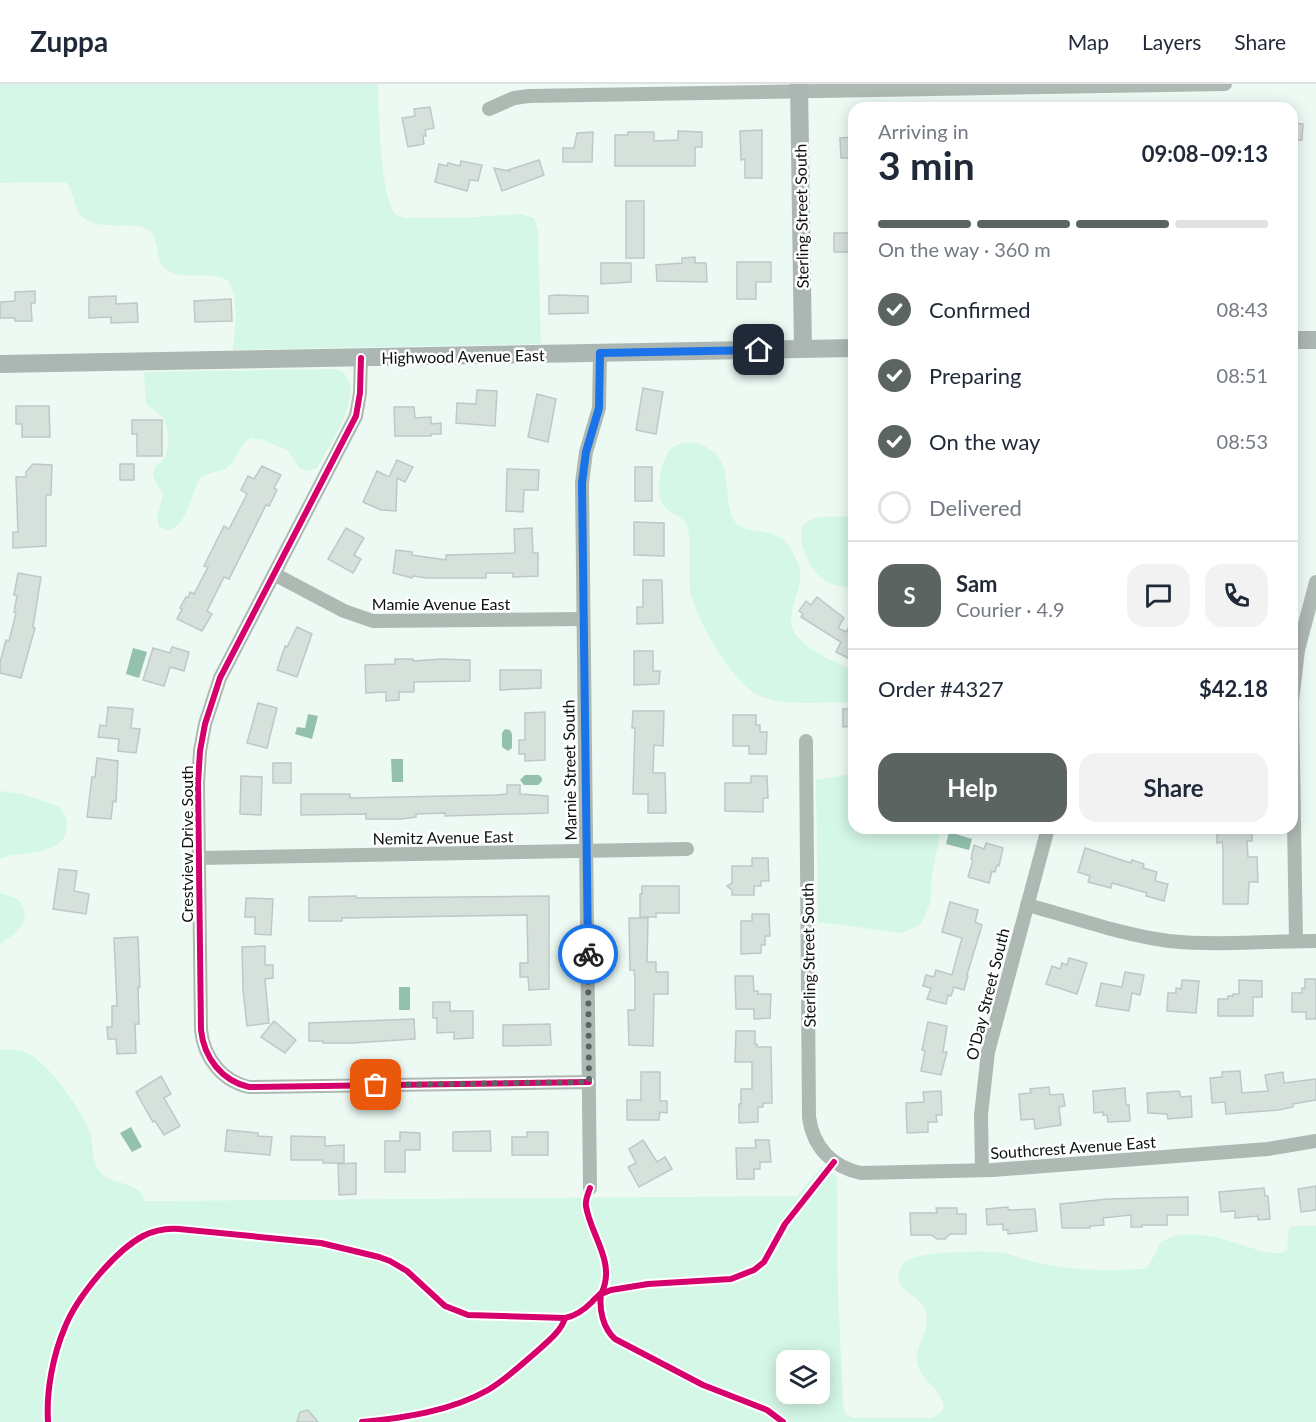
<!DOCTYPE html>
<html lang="en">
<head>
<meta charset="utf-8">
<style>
  :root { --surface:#fff; --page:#f2f2f3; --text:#1f2937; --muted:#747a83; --line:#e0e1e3; --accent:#5b6460 }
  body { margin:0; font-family:Lato,sans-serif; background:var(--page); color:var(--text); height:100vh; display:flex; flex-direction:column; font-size:22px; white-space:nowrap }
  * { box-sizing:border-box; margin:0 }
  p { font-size:20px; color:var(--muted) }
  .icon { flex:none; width:33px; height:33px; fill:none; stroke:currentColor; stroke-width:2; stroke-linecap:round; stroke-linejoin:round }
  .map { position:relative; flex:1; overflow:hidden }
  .drawer { position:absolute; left:848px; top:18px; width:450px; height:732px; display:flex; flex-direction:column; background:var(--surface); border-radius:18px; box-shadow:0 3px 15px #0003 }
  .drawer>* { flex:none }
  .tools { position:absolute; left:776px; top:1266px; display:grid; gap:12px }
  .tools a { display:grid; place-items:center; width:54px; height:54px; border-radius:12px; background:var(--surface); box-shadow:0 3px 15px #0003; font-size:30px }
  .pin { position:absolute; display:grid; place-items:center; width:51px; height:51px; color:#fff; margin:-26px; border-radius:12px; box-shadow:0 3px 9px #0006 }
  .courier { position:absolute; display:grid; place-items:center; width:60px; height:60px; margin:-30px; border:4px solid #1a73e8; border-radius:50%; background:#fff; color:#222; box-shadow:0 2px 8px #0007 }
  .head em { font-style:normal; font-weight:700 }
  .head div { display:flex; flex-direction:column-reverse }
  .head { display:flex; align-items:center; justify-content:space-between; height:102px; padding:0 30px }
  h1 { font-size:39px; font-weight:700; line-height:45px }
  .bar { display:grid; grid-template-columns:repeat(4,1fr); gap:9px 6px; align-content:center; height:72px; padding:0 30px }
  .bar i { height:8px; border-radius:4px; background:var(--line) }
  .bar .current { background:var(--accent) }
  .bar p { grid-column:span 4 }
  .line { display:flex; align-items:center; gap:15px; padding:0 30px; border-top:2px solid var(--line) }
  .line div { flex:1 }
  .round { display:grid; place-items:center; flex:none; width:63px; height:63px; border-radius:18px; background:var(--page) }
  ol { padding:0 30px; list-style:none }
  li { display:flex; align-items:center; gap:18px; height:66px }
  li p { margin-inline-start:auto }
  li .icon { padding:6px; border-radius:50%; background:var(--accent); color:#fff; stroke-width:4 }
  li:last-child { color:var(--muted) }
  li i { width:33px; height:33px; border:3px solid var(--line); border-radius:50% }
  .button { display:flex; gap:12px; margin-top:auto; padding:12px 30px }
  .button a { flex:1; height:69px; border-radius:18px; background:var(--accent); color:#fff; font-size:24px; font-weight:700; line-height:69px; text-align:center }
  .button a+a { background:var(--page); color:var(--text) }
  header { display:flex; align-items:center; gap:36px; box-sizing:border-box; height:84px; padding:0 30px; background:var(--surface); border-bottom:2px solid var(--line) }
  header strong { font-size:28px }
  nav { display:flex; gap:33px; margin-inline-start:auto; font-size:21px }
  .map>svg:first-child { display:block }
</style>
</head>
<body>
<header>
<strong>Zuppa</strong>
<nav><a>Map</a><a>Layers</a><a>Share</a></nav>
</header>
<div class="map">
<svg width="1316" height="1338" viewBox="0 0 1316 1338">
  <rect width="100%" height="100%" fill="#edfaf4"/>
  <g fill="#d4f7e7" fill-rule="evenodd">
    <path d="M0 0H378C379 27 380 113 396 131L405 134H458L521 130 534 134 538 146 541 260 233 266C235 244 240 217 228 197 211 186 188 196 170 188 153 180 162 159 150 148 136 134 103 149 84 134 72 126 76 108 65 98L0 99Z"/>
    <path d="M336 285C373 298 329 363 317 384L308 387 299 384 288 367 264 356 251 354C239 361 238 374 228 383 219 390 206 386 199 397 190 411 187 443 168 446L159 443 157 433 163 411C161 404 154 398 153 390 153 382 159 381 163 376 170 367 169 343 163 334 159 328 151 325 146 319L144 288Z"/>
    <path d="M688 358C698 358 705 361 713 368 734 385 722 414 734 436 744 455 776 437 792 466 795 473 799 480 800 488 802 514 776 537 805 560 819 572 837 579 853 586V618C827 618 781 623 758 611 732 598 694 533 690 505 688 485 692 464 688 445 685 431 670 431 663 421 654 408 661 374 672 364 676 360 682 359 688 358Z"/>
    <path d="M853 432H854L853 505C845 502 834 502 826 497 810 488 798 460 802 442 814 428 837 435 853 432Z"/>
    <polygon points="853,690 854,744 941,744 931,798 931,817 922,838 916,843 902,849 818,838 816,696"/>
    <path d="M0 707 22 710 58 722C64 728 68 735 67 743 64 775 20 765 0 775Z"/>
    <path d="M0 809 18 815C34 837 18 848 0 860Z"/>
    <path d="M0 965C9 966 19 965 27 969 49 979 82 1026 90 1049 93 1060 92 1075 98 1085 109 1104 139 1094 145 1117L797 1112 822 1082 837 1093 838 1208 843 1319 846 1331 856 1334H931C963 1325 924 1298 919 1285 910 1263 931 1253 926 1228 922 1210 896 1211 899 1189 900 1185 902 1181 905 1178 916 1167 987 1166 1004 1169 1011 1170 1018 1174 1026 1176 1040 1180 1056 1182 1071 1184 1095 1187 1119 1186 1144 1185L1149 1181 1161 1158C1204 1132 1266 1181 1287 1166L1289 1145 1291 1142H1316V1338H0ZM786 1276H819V1310H786Z"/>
  </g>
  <g fill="#94c1af">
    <polygon points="133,564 147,568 139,594 126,590"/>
    <polygon points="308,630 318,632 312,655 295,650 297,643 305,644"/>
    <polygon points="505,645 510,646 512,650 512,664 508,667 502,663 502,649"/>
    <polygon points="391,675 403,675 403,698 392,698"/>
    <polygon points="525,691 539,691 542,694 542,697 538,701 524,701 520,696"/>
    <polygon points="949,748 972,755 969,766 946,760"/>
    <rect x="399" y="903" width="11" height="23"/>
    <polygon points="131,1043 142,1063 132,1068 120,1049"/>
  </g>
  <g fill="#d7e1dc" stroke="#bec8c4" stroke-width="1.5">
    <polygon points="430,23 434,44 425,46 426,52 423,52 424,60 408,63 402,34 415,32 414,25"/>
    <polygon points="1292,39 1303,40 1302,56 1292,56"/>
    <polygon points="762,46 762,94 745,94 745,75 741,76 740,47"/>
    <polygon points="678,47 702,48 702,63 695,63 695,82 615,82 615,51 628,51 628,48 654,48 654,57 678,56"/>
    <polygon points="593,48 592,78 563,78 563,64 574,64 577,49"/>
    <polygon points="854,53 854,74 841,74 840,54"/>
    <polygon points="539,76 544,91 502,107 494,84 509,87 508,86"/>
    <polygon points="461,77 482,81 478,97 470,96 467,107 435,98 439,80 447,82 448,79 460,82"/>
    <rect x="626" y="117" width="18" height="57"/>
    <rect x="834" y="149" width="20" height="19"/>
    <polygon points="695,173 695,179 706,179 707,198 657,197 656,181 682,179 682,174"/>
    <polygon points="737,178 771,178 771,198 756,198 756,215 737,215"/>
    <polygon points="601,179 631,179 631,198 601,200"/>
    <polygon points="35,207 35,219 31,219 32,237 15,237 15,234 0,234 0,218 15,217 15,208"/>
    <polygon points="556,211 588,212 588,229 549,230 549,212"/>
    <polygon points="116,212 116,220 137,219 138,238 111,239 111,233 89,234 89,213"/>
    <polygon points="231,215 232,237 195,238 194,217"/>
    <polygon points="643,304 663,308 656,350 636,346"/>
    <polygon points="477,306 497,307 495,342 456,339 457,319 476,320"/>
    <polygon points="537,310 556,315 548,358 528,353"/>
    <polygon points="16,322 49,322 50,353 22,353 22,340 16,340"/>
    <polygon points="394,323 414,323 415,334 431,333 431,340 441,339 441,350 431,350 431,352 395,352"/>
    <polygon points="132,336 162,336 162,372 137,372 137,350 132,350"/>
    <polygon points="397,376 413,383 405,398 397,394 396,427 381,426 363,418 377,387 389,393"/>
    <polygon points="33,380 52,381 51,411 46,411 46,462 13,464 13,448 18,448 16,393 26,393 26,388"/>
    <rect x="120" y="380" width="14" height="16"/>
    <polygon points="262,382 281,391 274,404 277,406 269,422 266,421 229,495 224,493 207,527 212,530 202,547 177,535 182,525 180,524 186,513 188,514 190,508 194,510 208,483 204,482 224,442 229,445 247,410 241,406 248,392 254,395"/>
    <rect x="635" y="383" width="17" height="34"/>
    <polygon points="507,385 539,386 538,406 524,406 523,428 506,427"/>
    <polygon points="634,438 664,439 664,472 634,471"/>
    <polygon points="346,444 364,454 354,471 361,475 353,489 328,475"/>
    <polygon points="532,444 533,469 538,469 538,492 513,493 513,489 486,489 486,494 427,494 413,492 412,494 393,489 396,466 412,468 412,471 446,476 446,471 515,469 514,445"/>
    <polygon points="18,489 41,493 33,543 35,544 21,594 0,589 0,578 6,556 9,557 16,529 14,528 17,512 14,511"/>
    <polygon points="643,496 662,496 663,539 637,540 637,523 643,523"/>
    <polygon points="817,513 844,534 838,544 846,548 854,535 854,577 836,568 841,558 801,533 803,530 799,527 806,517 811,521"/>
    <polygon points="297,543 312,550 297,593 277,586 285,562 287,563"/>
    <polygon points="172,563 189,568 184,587 170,583 164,602 143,596 153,564 170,569"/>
    <polygon points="634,567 653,567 653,587 660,587 659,600 634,601"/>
    <polygon points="395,575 413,575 413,577 442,575 470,576 470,597 414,598 414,608 399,608 399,616 386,617 386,608 366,609 365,581 395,580"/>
    <polygon points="500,586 541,586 541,604 500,606"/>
    <polygon points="258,619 277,624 267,664 247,659"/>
    <polygon points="108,623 133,625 131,644 140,645 136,669 118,667 119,655 98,653 100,641 106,642"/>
    <polygon points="843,625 854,625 854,642 843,643"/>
    <polygon points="633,627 664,627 663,662 654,661 653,689 665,689 666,729 648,729 648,710 633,710 635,644 632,644"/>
    <polygon points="545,628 545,676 525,677 525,670 519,670 519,656 525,656 525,629"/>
    <polygon points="733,631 756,631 756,641 760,641 760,648 767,648 766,670 749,670 749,662 733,662"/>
    <polygon points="97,674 118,677 116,718 113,717 111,735 87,733 92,693 95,693"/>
    <rect x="273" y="679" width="18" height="20"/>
    <polygon points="241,692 262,693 261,731 240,730"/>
    <polygon points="751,692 767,692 768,714 763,714 763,728 725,727 725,699 751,699"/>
    <polygon points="507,701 520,701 520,710 548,712 548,729 445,732 445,729 416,730 416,733 401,735 366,735 366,730 301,731 301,710 350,710 350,714 497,711 507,710"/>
    <polygon points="1222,744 1247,744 1247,748 1252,748 1252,757 1247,757 1248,773 1257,773 1258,798 1249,798 1248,820 1223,820 1223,764 1222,758 1217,759 1217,748 1222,748"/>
    <polygon points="986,759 1003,764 999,782 997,781 995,788 992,787 989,799 968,793 973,776 971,775 974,761 984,765"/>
    <polygon points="1085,764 1131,779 1132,776 1144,780 1143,784 1157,788 1155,797 1168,800 1164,817 1146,812 1147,809 1112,799 1111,804 1088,798 1090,792 1078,788"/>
    <polygon points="752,774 768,774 769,797 761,797 761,802 754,802 754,811 732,811 732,806 727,802 732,799 732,782 752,782"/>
    <polygon points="59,785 77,787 74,807 89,810 86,830 53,825"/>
    <polygon points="642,802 679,802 679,829 656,829 656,833 640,833 640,810 642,810"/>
    <polygon points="356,812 356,814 549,812 549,905 529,906 528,893 520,893 520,879 528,879 527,831 342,834 342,837 309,837 309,813"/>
    <polygon points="246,814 273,815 271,851 255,850 255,833 245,833"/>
    <polygon points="950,818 978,826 975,838 982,841 967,891 968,892 964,906 954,903 951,912 948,911 946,920 927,915 931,904 923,902 926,891 934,893 936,886 952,891 962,854 942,848"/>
    <polygon points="752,830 769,830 770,852 765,852 765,861 761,861 761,869 741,870 741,837 752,837"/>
    <polygon points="629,834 648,834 647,878 656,878 656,888 668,888 668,910 654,910 653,962 629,961 628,926 635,926 635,895 634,886 630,886"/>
    <polygon points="138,853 140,903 138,903 139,940 135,940 136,969 117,970 116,955 108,955 107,943 112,943 112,922 117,922 114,854"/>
    <polygon points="265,862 265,881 273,881 273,894 265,895 269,939 247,942 243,906 242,863"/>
    <polygon points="1069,874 1087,879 1077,910 1046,900 1052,882 1060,885 1062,879 1067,881"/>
    <polygon points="1125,888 1144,891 1140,911 1132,909 1129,927 1096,922 1101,899 1122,903"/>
    <polygon points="735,892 753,892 754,907 758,907 758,910 771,910 770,934 754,935 754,925 736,925"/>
    <polygon points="1305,895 1316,895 1316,935 1306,935 1306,928 1292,928 1292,909 1302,909 1302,904 1305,904"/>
    <polygon points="1182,896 1199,897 1196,929 1167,927 1168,909 1176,909 1176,904 1181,905"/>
    <polygon points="1239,896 1262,897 1262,913 1253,913 1253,932 1218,932 1218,915 1228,915 1228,912 1233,912 1233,910 1239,910"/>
    <polygon points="433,918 450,918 450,927 473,927 473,954 454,955 454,948 437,949 437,934 433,934"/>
    <polygon points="414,935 415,955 352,959 323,959 323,957 309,957 309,939"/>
    <polygon points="274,937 296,956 285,969 261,953"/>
    <polygon points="928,938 947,942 943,968 947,968 941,991 921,987 925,967 922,966"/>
    <polygon points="550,940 551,961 503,962 503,941"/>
    <polygon points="736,947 755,947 755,960 757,960 757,963 771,963 772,1019 763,1019 763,1023 758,1023 758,1038 739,1039 739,1020 741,1020 741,1005 752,1005 752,978 735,978"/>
    <polygon points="1240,987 1242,1009 1268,1007 1265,991 1283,988 1284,999 1316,995 1316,1016 1293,1020 1293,1023 1279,1026 1226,1030 1225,1018 1212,1019 1210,994 1222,993 1222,988"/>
    <polygon points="641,988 660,988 660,1017 667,1017 667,1029 660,1028 659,1036 627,1036 627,1016 641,1016"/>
    <polygon points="161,992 171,1010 164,1014 180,1042 164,1051 155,1037 153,1038 136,1008"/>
    <polygon points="1049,1003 1050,1011 1063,1010 1065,1022 1059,1023 1061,1041 1035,1045 1034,1035 1021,1036 1019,1010 1031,1009 1030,1005"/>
    <polygon points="1125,1004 1126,1021 1129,1021 1130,1037 1108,1038 1107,1031 1103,1031 1103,1028 1094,1029 1093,1007"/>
    <polygon points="941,1007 942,1031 936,1031 937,1038 928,1038 928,1048 907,1049 906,1019 924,1018 923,1008"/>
    <polygon points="1179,1007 1181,1013 1191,1012 1192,1033 1168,1035 1167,1030 1148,1029 1147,1009"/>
    <polygon points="227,1046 258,1049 258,1052 272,1053 270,1071 225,1067"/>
    <polygon points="490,1047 491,1067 453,1067 453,1048"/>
    <polygon points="400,1048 420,1049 420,1066 405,1066 405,1088 385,1088 385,1057 400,1057"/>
    <polygon points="527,1048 548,1048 548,1071 512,1071 512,1053 527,1053"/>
    <polygon points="291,1052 325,1053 325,1062 344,1061 344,1079 323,1079 323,1076 291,1076"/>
    <polygon points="643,1056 657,1078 665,1073 672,1085 639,1103 628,1083 636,1079 629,1065"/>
    <polygon points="755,1056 769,1056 771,1078 760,1078 760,1085 754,1085 754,1095 737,1095 736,1064 756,1064"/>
    <polygon points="356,1079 356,1110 339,1111 338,1080"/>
    <polygon points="1316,1102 1316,1126 1301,1128 1298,1105"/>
    <polygon points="1264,1104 1265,1112 1268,1112 1270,1135 1258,1136 1258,1132 1235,1134 1235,1127 1221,1128 1219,1108"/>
    <polygon points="1188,1113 1188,1131 1167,1131 1167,1141 1142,1141 1142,1143 1131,1143 1131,1131 1103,1134 1104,1141 1090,1142 1090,1144 1062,1144 1060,1120 1108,1115"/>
    <polygon points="1008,1123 1008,1126 1035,1125 1037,1147 1008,1150 1008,1146 1003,1146 1003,1140 987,1141 986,1125"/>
    <polygon points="936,1124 957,1124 957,1130 966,1130 966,1150 950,1150 945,1155 937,1155 931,1151 911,1151 910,1129 937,1129"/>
    <polygon points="308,1326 318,1338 297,1338 300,1328"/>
  </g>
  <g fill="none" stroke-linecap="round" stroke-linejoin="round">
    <g stroke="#aeb9b3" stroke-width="14">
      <polyline points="489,25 514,14 529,12 1225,0"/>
      <path d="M361 274 360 309 356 332 220 594 205 640 200 667 198 699 201 946C204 974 222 997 249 1003L589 998"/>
      <polyline points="274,490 344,527 373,537 583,535"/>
      <path d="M806 657 809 1033C813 1063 832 1083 861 1089L993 1086 1268 1065 1316 1057"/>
      <polyline points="199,774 687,765"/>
      <path d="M1027 821C1074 833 1121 851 1169 857 1218 862 1268 857 1316 857"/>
      <polyline points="1296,857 1292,618 1298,566 1316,498"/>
      <polyline points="982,1086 981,1031 988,968 1048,744"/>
      <polyline points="590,1104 582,399 586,368 599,324 600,269"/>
    </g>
    <g stroke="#acb7b3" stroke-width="18">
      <polyline points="799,0 803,265"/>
      <polyline points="1292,256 1316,256"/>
      <polyline points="0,280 854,264"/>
    </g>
    <defs>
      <g id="cycleway">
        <path d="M361 274 360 309 356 332 220 594 205 640 200 667 198 699 201 946C204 974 222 997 249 1003L589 998"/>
        <path d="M48 1338C46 1307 53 1271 65 1243 77 1213 115 1167 143 1152 155 1146 167 1144 179 1145L321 1159 379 1173 390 1177 407 1187 445 1222 468 1231 565 1234C576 1232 584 1226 592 1218 595 1214 600 1211 602 1208 616 1178 590 1150 586 1122 585 1116 588 1110 590 1104"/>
        <path d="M362 1338C404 1334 451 1327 488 1306 505 1296 520 1282 535 1269 546 1259 561 1248 565 1234"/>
        <path d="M783 1338 767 1326 703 1301 615 1255C603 1244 599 1226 601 1210L611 1206 648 1200 731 1195 754 1186 764 1178 785 1140 834 1078"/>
      </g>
    </defs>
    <use href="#cycleway" stroke="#fff" stroke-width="10"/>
    <use href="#cycleway" stroke="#d6006c" stroke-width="6"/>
  </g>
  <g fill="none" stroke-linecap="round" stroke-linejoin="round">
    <polyline stroke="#5b6460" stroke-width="6" stroke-dasharray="0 10.8" points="376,1001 589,998 588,870"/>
    <polyline stroke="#1a73e8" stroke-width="8" points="588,870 582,399 586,368 599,324 600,269 759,266"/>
  </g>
  <g text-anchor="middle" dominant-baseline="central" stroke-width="5" stroke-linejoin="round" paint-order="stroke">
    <g font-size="16" fill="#0c1310" stroke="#fff">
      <text transform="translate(801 132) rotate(-91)">Sterling Street South</text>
      <text transform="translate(463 272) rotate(-1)">Highwood Avenue East</text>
      <text x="441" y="519">Mamie Avenue East</text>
      <text transform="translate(569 686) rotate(-91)">Marnie Street South</text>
      <text transform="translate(443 753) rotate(-1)">Nemitz Avenue East</text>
      <text transform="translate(186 760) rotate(-90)">Crestview Drive South</text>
      <text transform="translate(808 871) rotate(-91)">Sterling Street South</text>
      <text transform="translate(987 910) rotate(-76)">O'Day Street South</text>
      <text transform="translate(1073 1063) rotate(-4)">Southcrest Avenue East</text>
    </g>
  </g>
</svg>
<div class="tools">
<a><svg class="icon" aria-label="layers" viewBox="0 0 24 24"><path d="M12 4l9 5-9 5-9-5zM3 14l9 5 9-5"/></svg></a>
</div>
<div class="pin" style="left:376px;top:1001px;background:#ea580c"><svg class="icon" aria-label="bag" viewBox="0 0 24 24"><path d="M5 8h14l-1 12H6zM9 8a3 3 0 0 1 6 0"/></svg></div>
<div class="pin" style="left:759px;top:266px;background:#1f2937"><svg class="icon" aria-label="home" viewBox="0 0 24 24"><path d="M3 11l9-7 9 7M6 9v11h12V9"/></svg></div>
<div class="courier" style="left:588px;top:870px"><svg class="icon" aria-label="bike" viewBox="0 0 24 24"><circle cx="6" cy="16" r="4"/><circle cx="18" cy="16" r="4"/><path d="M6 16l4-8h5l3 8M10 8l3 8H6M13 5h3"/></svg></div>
<section class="drawer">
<div class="head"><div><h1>3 min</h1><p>Arriving in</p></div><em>09:08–09:13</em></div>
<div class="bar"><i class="current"></i><i class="current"></i><i class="current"></i><i></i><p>On the way · 360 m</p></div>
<ol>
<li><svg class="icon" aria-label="check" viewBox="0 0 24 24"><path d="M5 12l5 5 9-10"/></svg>Confirmed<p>08:43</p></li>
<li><svg class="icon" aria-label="check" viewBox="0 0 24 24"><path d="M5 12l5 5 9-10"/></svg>Preparing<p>08:51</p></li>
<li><svg class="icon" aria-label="check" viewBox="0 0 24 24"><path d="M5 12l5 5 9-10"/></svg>On the way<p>08:53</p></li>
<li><i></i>Delivered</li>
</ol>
<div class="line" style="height:108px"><b class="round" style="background:var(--accent);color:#fff">S</b><div><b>Sam</b><p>Courier · 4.9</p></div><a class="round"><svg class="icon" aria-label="chat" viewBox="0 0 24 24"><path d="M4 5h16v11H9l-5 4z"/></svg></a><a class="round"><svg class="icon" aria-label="phone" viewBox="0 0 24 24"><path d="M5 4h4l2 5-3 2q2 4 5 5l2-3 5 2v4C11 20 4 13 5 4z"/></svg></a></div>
<div class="line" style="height:78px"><div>Order #4327</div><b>$42.18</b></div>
<div class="button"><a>Help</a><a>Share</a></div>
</section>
</div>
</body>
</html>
